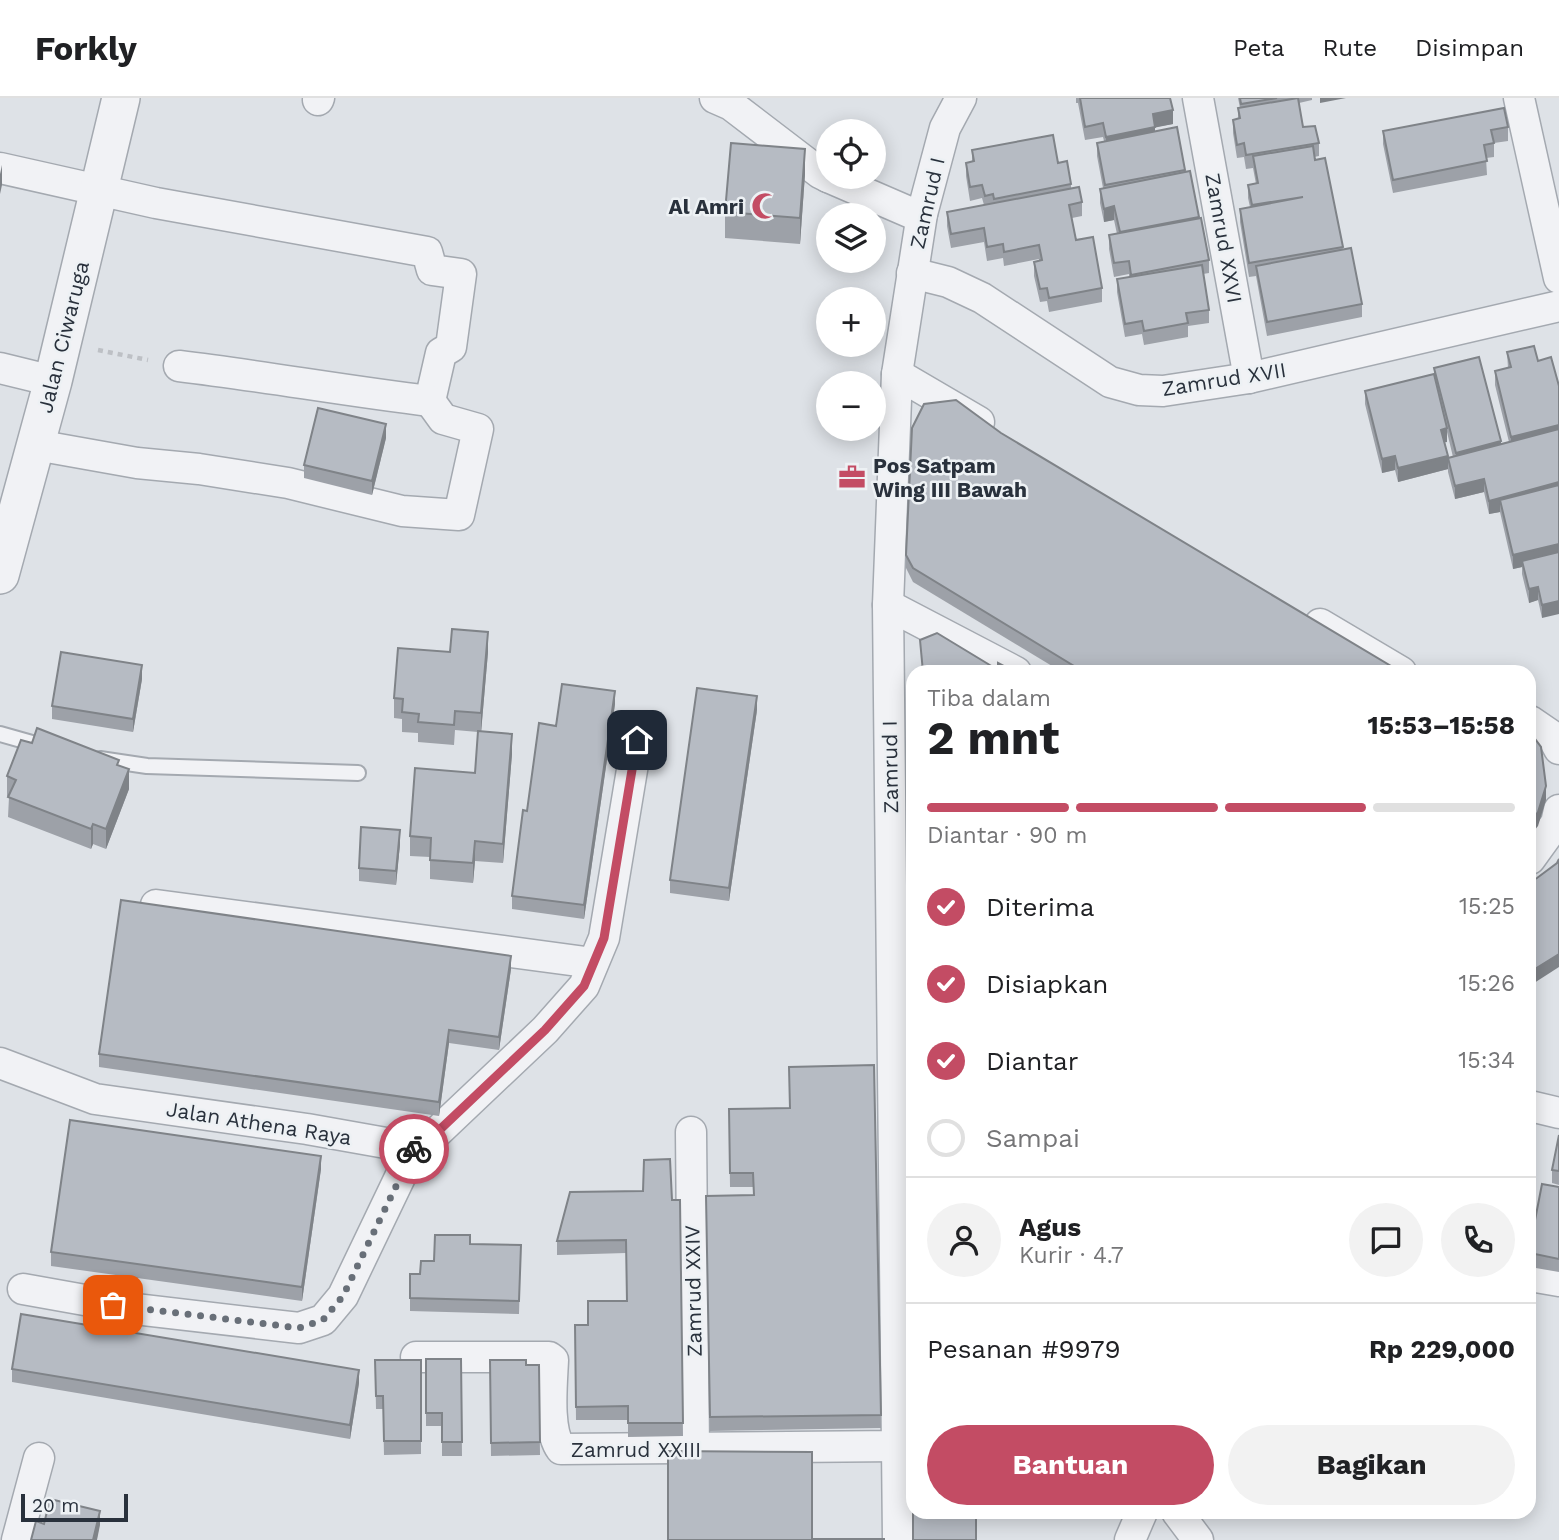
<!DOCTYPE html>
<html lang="id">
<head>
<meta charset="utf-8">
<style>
  :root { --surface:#fff; --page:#f2f2f2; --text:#202124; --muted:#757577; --line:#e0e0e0; --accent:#c34c64 }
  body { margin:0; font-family:"Work Sans",sans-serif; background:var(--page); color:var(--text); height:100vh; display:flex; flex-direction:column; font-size:26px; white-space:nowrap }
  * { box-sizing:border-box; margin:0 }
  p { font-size:23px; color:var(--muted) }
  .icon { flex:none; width:38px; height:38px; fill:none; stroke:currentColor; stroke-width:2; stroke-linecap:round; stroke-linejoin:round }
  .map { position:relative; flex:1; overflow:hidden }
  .panel { position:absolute; left:906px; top:567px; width:630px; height:854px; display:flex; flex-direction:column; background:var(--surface); border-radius:21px; box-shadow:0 4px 18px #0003 }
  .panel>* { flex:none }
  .tools { position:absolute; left:816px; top:21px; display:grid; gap:14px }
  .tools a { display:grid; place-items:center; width:70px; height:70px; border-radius:50%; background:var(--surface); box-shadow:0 4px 18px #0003; font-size:35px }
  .scale { position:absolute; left:21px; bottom:18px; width:107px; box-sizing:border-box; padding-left:7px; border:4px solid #29313c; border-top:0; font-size:19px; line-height:24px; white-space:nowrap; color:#29313c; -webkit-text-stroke:5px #edf1f4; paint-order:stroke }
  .pin { position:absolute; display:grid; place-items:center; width:60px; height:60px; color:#fff; margin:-30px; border-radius:14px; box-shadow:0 4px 10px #0006 }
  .courier { position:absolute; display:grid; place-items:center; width:70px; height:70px; margin:-35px; border:5px solid #c34c64; border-radius:50%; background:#fff; color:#222; box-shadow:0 2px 9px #0007 }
  .summary em { font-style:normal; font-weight:700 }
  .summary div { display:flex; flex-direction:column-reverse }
  .summary { display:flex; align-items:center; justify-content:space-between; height:119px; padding:0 21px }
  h1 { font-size:46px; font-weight:700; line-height:52px }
  .bar { display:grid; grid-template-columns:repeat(4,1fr); gap:10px 7px; align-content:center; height:84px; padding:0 21px }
  .bar i { height:9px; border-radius:5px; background:var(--line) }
  .bar .on { background:var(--accent) }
  .bar p { grid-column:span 4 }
  .line { display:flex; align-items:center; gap:18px; padding:0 21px; border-top:2px solid var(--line) }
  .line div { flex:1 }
  .round { display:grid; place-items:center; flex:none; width:74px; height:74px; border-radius:37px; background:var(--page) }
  ol { padding:0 21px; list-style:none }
  li { display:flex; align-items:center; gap:21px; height:77px }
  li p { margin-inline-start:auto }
  li .icon { padding:7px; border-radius:50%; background:var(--accent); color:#fff; stroke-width:4 }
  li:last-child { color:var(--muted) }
  li i { width:38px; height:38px; border:4px solid var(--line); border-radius:50% }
  .action { display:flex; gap:14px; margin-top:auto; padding:14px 21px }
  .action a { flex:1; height:80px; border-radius:42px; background:var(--accent); color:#fff; font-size:28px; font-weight:700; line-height:80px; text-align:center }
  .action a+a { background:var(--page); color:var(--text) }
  header { display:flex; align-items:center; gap:42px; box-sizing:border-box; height:98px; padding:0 35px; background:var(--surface); border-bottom:2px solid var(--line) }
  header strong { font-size:33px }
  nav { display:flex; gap:38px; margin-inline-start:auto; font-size:24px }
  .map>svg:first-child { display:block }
</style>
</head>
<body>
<header>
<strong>Forkly</strong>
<nav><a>Peta</a><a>Rute</a><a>Disimpan</a></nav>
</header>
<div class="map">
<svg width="1559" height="1442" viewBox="0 0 1559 1442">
  <rect width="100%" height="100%" fill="#dee2e7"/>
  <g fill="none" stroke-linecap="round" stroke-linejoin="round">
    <defs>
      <g id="service">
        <polyline points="0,636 39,647"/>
        <polyline points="100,661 147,668 358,675"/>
      </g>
      <g id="minor">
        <polyline points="715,0 731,7 820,75 828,79"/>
        <polyline points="1198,0 1249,280"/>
        <polyline points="1519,0 1559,180"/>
        <polyline points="318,2 319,0"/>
        <path d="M0 70 156 105 427 154 432 172 461 176 451 249 441 255 430 303C346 293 263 278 179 268"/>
        <polyline points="828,79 909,114 922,116"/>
        <polyline points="912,175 948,184 982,200 1110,284 1139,292 1163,293 1249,280 1559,208"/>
        <polyline points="0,270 53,283"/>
        <polyline points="897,276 979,324"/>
        <polyline points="36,347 137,365 199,371 288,385 402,413 459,417 478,331 443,321 430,303"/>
        <polyline points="888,507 1016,574"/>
        <polyline points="1320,526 1401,574"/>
        <polyline points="1530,623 1552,638 1559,651"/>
        <polyline points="1530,761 1556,725 1559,712"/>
        <polyline points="156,807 593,865"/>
        <polyline points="0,965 95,1001 307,1031 414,1050 432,1039 545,932 584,888 604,840 637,642"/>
        <polyline points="1530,1008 1559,1015"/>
        <polyline points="691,1034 694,1351"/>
        <polyline points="1530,1178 1559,1183"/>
        <polyline points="23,1191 135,1211 299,1230 323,1222 343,1198 414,1050"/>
        <path d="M416 1259H549L553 1262C552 1286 547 1332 561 1351L898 1348 914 1342"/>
        <polyline points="1177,1414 1198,1442"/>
        <polyline points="17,1442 39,1360"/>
        <polyline points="898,1442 888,507 897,276 922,116 945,30 961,0"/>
        <polyline points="1130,1442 1142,1414"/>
      </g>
      <polyline id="tertiary" points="0,477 53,283 121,0"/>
    </defs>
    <use href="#service" stroke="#a4a9b0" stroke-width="18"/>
    <use href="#minor" stroke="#a4a9b0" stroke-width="33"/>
    <use href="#tertiary" stroke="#a4a9b0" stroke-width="40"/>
    <polyline stroke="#bdc0c5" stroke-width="4.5" stroke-dasharray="5 5" stroke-linecap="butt" points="98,252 148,262"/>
    <use href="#service" stroke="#f1f2f5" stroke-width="14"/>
    <use href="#minor" stroke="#f1f2f5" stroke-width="30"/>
    <use href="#tertiary" stroke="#f1f2f5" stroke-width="37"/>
  </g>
  <g fill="#9da1a8">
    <polygon points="1076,0 1170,0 1173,26 1155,29 1155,34 1185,72 1185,74 1190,73 1199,121 1209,162 1209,175 1203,176 1209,212 1209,225 1188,228 1188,239 1144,247 1142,236 1125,239 1117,194 1117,181 1129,179 1129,176 1114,179 1109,151 1109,137 1117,136 1114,122 1104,124 1100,105 1100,91 1103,90 1097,58 1097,45 1104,43 1103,39 1085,42 1078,5 1076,5"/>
    <polygon points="1238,0 1312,0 1312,2 1299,5 1303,29 1319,45 1319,58 1314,59 1343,151 1362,206 1362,219 1267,238 1256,178 1249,179 1240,124 1240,111 1250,109 1248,100 1248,87 1256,86 1253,70 1246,71 1244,59 1237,60 1233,35 1233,22 1238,21 1238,10 1240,10"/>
    <polygon points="1508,29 1508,43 1494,45 1494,59 1486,60 1487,77 1393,95 1383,46 1383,33"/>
    <polygon points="972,52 1058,65 1071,86 1071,90 1082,104 1082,118 1072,120 1076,142 1102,190 1102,204 1049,214 1047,203 1040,204 1034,178 1034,164 1039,163 1039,161 1004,168 1003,160 987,163 984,144 951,150 947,128 947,114 984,107 982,100 970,103 966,78 966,65 972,64"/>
    <polygon points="805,76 800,146 725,140 725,114"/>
    <polygon points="1507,254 1538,263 1551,259 1542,520 1538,502 1529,505 1522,476 1522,469 1513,471 1500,414 1489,416 1484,394 1455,401 1448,374 1448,360 1453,359 1447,334 1447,344 1445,344 1448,371 1398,384 1395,372 1382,375 1365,306 1365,293 1434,276 1434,270 1501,346 1509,344 1495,287 1495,273 1508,270"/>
    <polygon points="1001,335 1401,574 1062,574 913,484 906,470 906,457"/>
    <polygon points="386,340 372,397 304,380 304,367"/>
    <polygon points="450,554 488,554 481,634 512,656 503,765 475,763 473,785 430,781 430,759 410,758 410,738 475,675 478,634 455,632 454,647 418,644 418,635 402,634 402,621 394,620 394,600"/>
    <polygon points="142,581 133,634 52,621 52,608"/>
    <polygon points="615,606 584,821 512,811 512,798 556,628"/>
    <polygon points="757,612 729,803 670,795 670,782"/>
    <polygon points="32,645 119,667 129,691 106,751 93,746 91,751 8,719 9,699 7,698 7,678"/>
    <polygon points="400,746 396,787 359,783 359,770"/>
    <polygon points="1537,780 1531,887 1530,887 1530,784"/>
    <polygon points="511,871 499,952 449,945 439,1018 99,969 99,956"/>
    <polygon points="874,967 881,1330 710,1333 706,1098 753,1097 753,1089 730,1089 729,1011 790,1010"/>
    <polygon points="1559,1037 1559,1087 1552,1085 1552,1072"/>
    <polygon points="321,1071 302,1203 51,1168 51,1154"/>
    <polygon points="1559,1089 1559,1174 1530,1169 1530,1148"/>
    <polygon points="672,1102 680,1102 683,1338 628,1339 628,1322 576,1322 575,1227 588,1227 627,1203 626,1155 557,1157 557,1143"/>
    <polygon points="521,1147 519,1216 410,1213 410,1176 420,1176 434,1163"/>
    <polygon points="426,1261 461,1261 462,1358 442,1358 442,1328 426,1328"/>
    <polygon points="375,1262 421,1262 421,1356 384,1357 383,1311 376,1311"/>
    <polygon points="490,1262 526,1267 539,1267 540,1357 491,1358"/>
    <polygon points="12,1271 359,1285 350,1341 12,1284"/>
  </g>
  <g fill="#7f8388">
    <polygon points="1320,0 1346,0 1320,5"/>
    <polygon points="1173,12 1173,26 1153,30 1153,16"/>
    <polygon points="1155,29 1155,43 1106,53 1106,39"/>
    <polygon points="805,51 805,76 800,146 800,120"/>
    <polygon points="2,67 2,87 0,96 0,76"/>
    <polygon points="1114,108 1114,122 1104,124 1104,111"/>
    <polygon points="386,326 386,340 372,397 372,383"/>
    <polygon points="1559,327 1559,341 1511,353 1511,339"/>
    <polygon points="1447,330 1447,344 1441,345 1441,332"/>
    <polygon points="1501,343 1501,356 1456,368 1456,355"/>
    <polygon points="1395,358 1395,372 1382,375 1382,361"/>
    <polygon points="1448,358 1448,371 1398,384 1398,370"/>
    <polygon points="1484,381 1484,394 1455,401 1455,388"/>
    <polygon points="1559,384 1559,398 1500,402 1500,414 1489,416 1489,403"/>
    <polygon points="1559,446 1559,460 1522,463 1522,469 1513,471 1513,457"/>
    <polygon points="1538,489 1538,502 1529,505 1529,491"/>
    <polygon points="1559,503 1559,516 1542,520 1542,507"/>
    <polygon points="488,534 488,554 481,635 481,615"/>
    <polygon points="142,567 142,581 133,634 133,621"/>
    <polygon points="615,593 615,606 584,821 584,807"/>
    <polygon points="757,598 757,612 729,803 729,790"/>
    <polygon points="512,636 512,656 503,765 503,746"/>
    <polygon points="129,671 129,691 106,751 106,731"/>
    <polygon points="1546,688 1546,702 1538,728 1530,738 1530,725"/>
    <polygon points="93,726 93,746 91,751 91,731"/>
    <polygon points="400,732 400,746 396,787 396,773"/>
    <polygon points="475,743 475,763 473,785 473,765"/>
    <polygon points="1559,856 1559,869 1531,887 1531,874"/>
    <polygon points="511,858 511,871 499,952 499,939"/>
    <polygon points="449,932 449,945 439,1018 439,1004"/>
    <polygon points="1535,1027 1535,1040 1530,1094 1530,1080"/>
    <polygon points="321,1058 321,1071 302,1203 302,1189"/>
    <polygon points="359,1272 359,1285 350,1341 350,1327"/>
    <polygon points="100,1413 100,1427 97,1442 93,1442"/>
  </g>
  <g fill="#b6bbc3" stroke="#7f8388" stroke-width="2">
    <polygon points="1080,0 1170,0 1173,12 1153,16 1155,29 1106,39 1103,25 1085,29"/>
    <polygon points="1240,0 1277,0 1241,6"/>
    <polygon points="1298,0 1303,29 1315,28 1319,45 1246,57 1244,45 1237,47 1233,22 1240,20 1238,10"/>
    <polygon points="1504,10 1508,29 1491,32 1494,45 1484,47 1487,63 1393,82 1383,33"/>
    <polygon points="1177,29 1185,72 1105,87 1097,45"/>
    <polygon points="1053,37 1058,65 1067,63 1071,86 994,101 993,96 985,98 982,87 970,89 966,65 974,63 972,52"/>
    <polygon points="731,45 805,51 800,120 725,114"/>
    <polygon points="1313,48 1315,62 1325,60 1343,149 1249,165 1240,111 1303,99 1252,107 1248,87 1258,85 1253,58"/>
    <polygon points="1190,73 1199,119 1120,134 1114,108 1104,111 1100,91"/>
    <polygon points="1079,89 1082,104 1069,107 1076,142 1093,139 1102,190 1049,200 1047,190 1040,191 1034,164 1042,162 1039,147 1004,154 1003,146 987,149 984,130 951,136 947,114"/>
    <polygon points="1201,120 1209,162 1131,177 1129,163 1114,165 1109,137"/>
    <polygon points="1351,150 1362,206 1267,224 1256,168"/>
    <polygon points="1202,167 1209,212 1186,215 1188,225 1144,233 1142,223 1125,226 1117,181"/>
    <polygon points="1534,248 1538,263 1551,259 1559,288 1559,327 1511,339 1495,273 1511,269 1507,254"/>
    <polygon points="1479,259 1501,343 1456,355 1434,270"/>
    <polygon points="1434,276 1447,330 1441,332 1448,358 1398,370 1395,358 1382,361 1365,293"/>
    <polygon points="956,302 1001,335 1401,574 1084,574 913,470 906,457 912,330 924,306"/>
    <polygon points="318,310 386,326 372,383 304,367"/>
    <polygon points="1559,331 1559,384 1489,403 1484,381 1455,388 1448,360"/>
    <polygon points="1559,387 1559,446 1513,457 1500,402"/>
    <polygon points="1559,454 1559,503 1542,507 1538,489 1529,491 1522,463"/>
    <polygon points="452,531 488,534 481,615 455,613 454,627 418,624 419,616 402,614 403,601 394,600 398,550 450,554"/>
    <polygon points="937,535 998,572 998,574 923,574 920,542"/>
    <polygon points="61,554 142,567 133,621 52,608"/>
    <polygon points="998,565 1015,574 998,574"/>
    <polygon points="562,586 615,593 584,807 512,798 523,712 527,713 539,625 556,628"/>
    <polygon points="697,590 757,598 729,790 670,782"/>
    <polygon points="37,630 119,662 117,667 129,671 106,731 93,726 91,731 8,699 16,682 7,678 21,642 32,645"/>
    <polygon points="478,633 512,636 503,746 475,743 473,765 430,762 431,740 410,738 415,670 475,675"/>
    <polygon points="1530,634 1541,649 1546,688 1538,714 1530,725"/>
    <polygon points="361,729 400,732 396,773 359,770"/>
    <polygon points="1559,761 1559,856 1530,874 1530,784 1537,780 1557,765"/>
    <polygon points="121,802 511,858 499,939 449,932 439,1004 99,956"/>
    <polygon points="874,967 881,1317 710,1319 706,1098 754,1097 753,1075 730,1075 729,1011 790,1010 789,969"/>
    <polygon points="70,1022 321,1058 302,1189 51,1154"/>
    <polygon points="1530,1026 1535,1027 1530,1080"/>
    <polygon points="1559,1037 1559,1073 1552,1072"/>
    <polygon points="670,1061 672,1102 680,1102 683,1325 628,1325 628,1308 576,1309 575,1227 588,1227 588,1203 627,1203 626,1142 557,1143 570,1094 643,1093 644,1062"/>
    <polygon points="1542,1086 1559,1089 1559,1161 1530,1155 1530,1148"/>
    <polygon points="435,1137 470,1137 470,1146 521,1147 519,1203 410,1200 410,1176 420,1176 421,1163 434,1163"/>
    <polygon points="21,1216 359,1272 350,1327 12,1271"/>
    <polygon points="426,1261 461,1261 462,1344 442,1344 442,1315 426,1315"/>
    <polygon points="375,1262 421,1262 421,1343 384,1343 383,1298 376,1298"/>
    <polygon points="490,1262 526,1262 526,1267 539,1267 540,1344 491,1345"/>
    <polygon points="912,1341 914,1341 914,1378"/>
    <polygon points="668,1353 812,1354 812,1441 884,1441 884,1442 668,1442"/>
    <polygon points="50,1401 100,1413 93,1442 31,1442 36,1423 44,1426"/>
    <polygon points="913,1411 914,1414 976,1414 976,1442 913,1442"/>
  </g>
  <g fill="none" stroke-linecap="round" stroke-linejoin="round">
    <polyline stroke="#686f78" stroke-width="7" stroke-dasharray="0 12.6" points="113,1207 299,1230 323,1222 343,1198 414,1051"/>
    <polyline stroke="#c34c64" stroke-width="9" points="414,1051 432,1039 545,932 584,888 604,840 637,642"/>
  </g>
  <defs>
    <symbol id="mosque-bare" viewBox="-9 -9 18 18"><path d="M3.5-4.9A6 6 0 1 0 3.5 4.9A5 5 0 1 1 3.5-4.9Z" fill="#c34c64" stroke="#edf1f4" stroke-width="2.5" paint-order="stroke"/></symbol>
    <symbol id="office-bare" viewBox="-9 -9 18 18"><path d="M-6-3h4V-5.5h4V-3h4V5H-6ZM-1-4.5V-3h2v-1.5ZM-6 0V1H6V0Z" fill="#c34c64" stroke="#edf1f4" stroke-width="2.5" paint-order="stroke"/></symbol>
  </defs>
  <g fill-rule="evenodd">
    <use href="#mosque-bare" x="746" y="89" width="38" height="38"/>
    <use href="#office-bare" x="833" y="360" width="38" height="38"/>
  </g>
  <g text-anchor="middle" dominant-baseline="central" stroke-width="5" stroke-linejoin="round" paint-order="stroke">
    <g font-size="21" fill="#29313c" stroke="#edf1f4">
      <text transform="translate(927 105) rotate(-77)">Zamrud I</text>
      <text transform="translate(1224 140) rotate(80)">Zamrud XXVI</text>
      <text transform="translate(63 239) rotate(-76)">Jalan Ciwaruga</text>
      <text transform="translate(1224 281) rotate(-9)">Zamrud XVII</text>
      <text transform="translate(890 669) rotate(-91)">Zamrud I</text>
      <text transform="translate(259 1025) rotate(9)">Jalan Athena Raya</text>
      <text transform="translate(693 1193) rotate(-91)">Zamrud XXIV</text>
      <text x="636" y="1351">Zamrud XXIII</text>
    </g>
    <g font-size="21" font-weight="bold" fill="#29313c" stroke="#edf1f4" text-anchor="end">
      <text x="744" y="108">Al Amri</text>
      <text x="873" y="367" text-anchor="start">Pos Satpam<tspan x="873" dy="24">Wing III Bawah</tspan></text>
    </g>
  </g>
</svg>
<div class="tools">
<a><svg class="icon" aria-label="locate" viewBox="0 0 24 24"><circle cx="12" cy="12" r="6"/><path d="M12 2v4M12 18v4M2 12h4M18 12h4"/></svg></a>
<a><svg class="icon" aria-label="layers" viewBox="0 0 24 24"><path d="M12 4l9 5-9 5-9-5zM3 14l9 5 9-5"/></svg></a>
<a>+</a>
<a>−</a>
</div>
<div class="scale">20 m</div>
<div class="pin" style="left:113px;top:1207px;background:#ea580c"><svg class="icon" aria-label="bag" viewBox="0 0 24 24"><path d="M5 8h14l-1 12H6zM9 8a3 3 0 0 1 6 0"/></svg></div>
<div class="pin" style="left:637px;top:642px;background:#1f2937"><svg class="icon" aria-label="home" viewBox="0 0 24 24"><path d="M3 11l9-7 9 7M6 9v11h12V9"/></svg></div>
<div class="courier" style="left:414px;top:1051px"><svg class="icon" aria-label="bike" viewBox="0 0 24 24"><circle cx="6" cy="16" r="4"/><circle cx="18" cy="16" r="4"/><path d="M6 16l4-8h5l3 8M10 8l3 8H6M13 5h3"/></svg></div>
<section class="panel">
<div class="summary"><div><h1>2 mnt</h1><p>Tiba dalam</p></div><em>15:53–15:58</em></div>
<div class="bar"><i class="on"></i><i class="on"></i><i class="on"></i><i></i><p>Diantar · 90 m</p></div>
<ol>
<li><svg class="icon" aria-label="check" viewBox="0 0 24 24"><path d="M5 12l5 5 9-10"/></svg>Diterima<p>15:25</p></li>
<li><svg class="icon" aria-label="check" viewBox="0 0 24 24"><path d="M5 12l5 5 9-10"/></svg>Disiapkan<p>15:26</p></li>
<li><svg class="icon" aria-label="check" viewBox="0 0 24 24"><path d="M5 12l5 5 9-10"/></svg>Diantar<p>15:34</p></li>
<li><i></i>Sampai</li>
</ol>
<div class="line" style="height:126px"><a class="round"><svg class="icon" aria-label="person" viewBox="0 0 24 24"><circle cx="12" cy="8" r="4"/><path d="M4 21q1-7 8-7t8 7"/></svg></a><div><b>Agus</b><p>Kurir · 4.7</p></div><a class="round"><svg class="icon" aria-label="chat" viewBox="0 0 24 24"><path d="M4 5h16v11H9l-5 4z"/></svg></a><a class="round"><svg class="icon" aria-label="phone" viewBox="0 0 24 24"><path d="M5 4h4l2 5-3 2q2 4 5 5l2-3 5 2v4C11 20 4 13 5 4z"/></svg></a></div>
<div class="line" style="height:91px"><div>Pesanan #9979</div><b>Rp 229,000</b></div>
<div class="action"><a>Bantuan</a><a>Bagikan</a></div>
</section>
</div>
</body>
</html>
